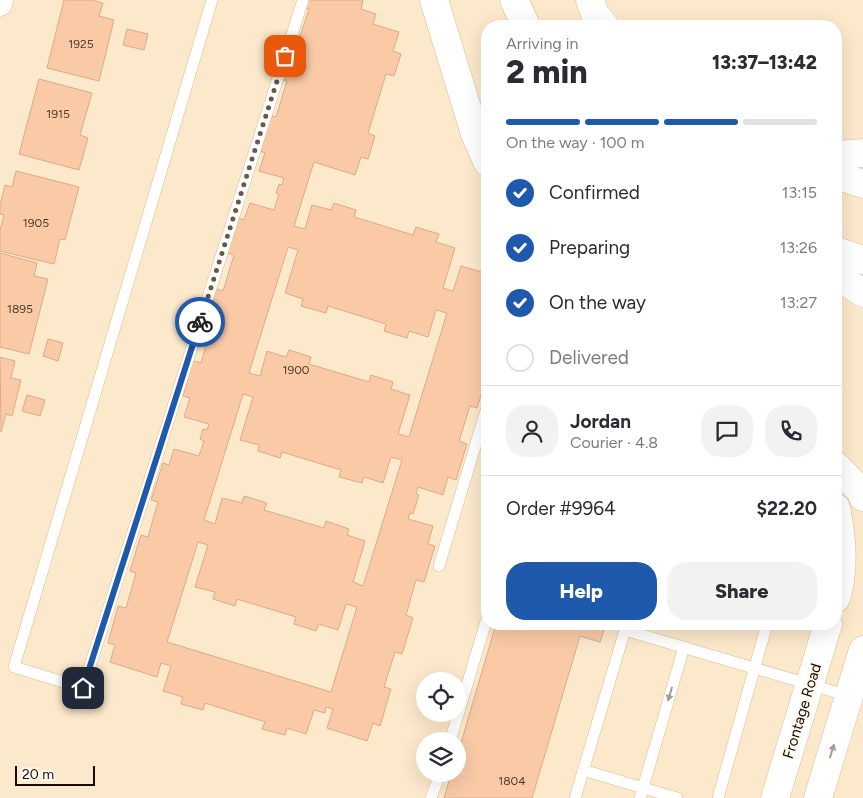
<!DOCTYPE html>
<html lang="en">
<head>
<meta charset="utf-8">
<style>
  :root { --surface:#fff; --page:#f2f2f3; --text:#2b2b33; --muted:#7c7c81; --line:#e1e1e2; --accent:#1f59ab }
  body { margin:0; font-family:Figtree,sans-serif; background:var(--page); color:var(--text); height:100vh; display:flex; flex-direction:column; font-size:19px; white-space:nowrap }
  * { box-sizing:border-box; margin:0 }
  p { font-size:16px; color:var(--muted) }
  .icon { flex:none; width:28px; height:28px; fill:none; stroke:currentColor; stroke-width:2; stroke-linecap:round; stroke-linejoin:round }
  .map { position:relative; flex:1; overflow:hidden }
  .details { position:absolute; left:481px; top:20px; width:361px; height:610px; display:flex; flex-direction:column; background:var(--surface); border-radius:20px; box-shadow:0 5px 20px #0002 }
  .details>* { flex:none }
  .tools { position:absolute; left:416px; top:672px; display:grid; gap:10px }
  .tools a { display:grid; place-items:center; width:50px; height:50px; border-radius:50%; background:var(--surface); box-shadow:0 5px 20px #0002; font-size:25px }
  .scale { position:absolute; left:15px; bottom:12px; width:80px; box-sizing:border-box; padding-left:5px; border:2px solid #170b00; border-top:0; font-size:14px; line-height:18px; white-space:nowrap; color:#170b00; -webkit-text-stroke:4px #fef7ee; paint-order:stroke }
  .pin { position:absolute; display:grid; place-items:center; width:42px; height:42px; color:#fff; margin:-21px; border-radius:10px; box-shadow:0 2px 8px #0006 }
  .courier { position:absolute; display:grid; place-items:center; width:50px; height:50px; margin:-25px; border:4px solid #1f59ab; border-radius:50%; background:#fff; color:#222; box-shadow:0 1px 6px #0007 }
  .overview em { font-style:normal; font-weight:800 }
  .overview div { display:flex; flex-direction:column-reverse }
  .overview { display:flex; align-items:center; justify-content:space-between; height:85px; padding:0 25px }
  h1 { font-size:32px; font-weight:800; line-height:38px }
  .bar { display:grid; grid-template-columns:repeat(4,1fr); gap:8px 5px; align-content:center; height:60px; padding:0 25px }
  .bar i { height:6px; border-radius:4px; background:var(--line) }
  .bar .active { background:var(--accent) }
  .bar p { grid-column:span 4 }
  .line { display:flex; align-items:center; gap:12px; padding:0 25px; border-top:1px solid var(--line) }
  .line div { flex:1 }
  .round { display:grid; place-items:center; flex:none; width:52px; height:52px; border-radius:20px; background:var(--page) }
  ol { padding:0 25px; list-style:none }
  li { display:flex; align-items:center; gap:15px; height:55px }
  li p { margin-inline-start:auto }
  li .icon { padding:5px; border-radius:50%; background:var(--accent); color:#fff; stroke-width:4 }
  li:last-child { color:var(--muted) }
  li i { width:28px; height:28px; border:2px solid var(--line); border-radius:50% }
  .cta { display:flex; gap:10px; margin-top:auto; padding:10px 25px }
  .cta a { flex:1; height:58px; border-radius:20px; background:var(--accent); color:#fff; font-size:20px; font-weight:800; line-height:58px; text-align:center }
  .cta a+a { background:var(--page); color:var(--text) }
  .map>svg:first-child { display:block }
</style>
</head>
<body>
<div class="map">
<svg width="863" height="798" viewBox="0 0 863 798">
  <rect width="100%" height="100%" fill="#fce8cb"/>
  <g fill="#facaa7" stroke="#dbab88" fill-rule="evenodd">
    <polygon points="64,0 92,0 103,3 99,16 114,20 99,81 47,68"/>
    <path d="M304 0H363L361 9 376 14 373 24 399 32 393 51 401 54 394 76 386 74 368 133 375 136 368 159 361 157 355 175 314 162 294 226 305 229 312 205 331 210 334 203 356 210 354 217 413 235 416 227 439 234 436 242 455 248 443 288 453 291 461 266 488 274V348L481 369 488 371V374L477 408 470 406 459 441 467 444 456 480 448 477 443 495 418 487 416 494 419 495 413 514 410 513 408 519 433 526 428 544 435 546 424 582 416 580 406 615 413 618 402 654 395 652 384 687 391 689 380 726 373 723 367 741 327 728 333 709 326 707 325 713 314 710 306 734 287 728 285 735 262 729 265 722 205 703 203 710 181 704 183 697 163 691 171 666 161 663 157 677 110 662 115 645 108 643 118 606 126 608 136 573 130 571 141 535 148 537 158 502 151 500 163 463 169 465 174 449 199 456 204 441 200 439 203 429 207 430 209 424 184 417 190 398 183 396 193 361 201 363 212 326 205 324 216 289 223 291 234 255 227 253 238 218 244 220 250 203 274 210 279 194 276 193 279 184 282 185 284 178 259 171 265 153 258 150 269 115 276 117 287 81 280 79 290 44 297 46 309 9 302 7ZM288 247 298 250 285 293 303 299 301 306 326 313 328 306 386 324 384 331 407 338 409 331 428 337 436 310 447 313 409 437 398 434 410 395 391 389 393 382 371 375 369 382 309 364 311 357 289 350 286 357 267 351 260 376 249 373ZM243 394 253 397 240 440 259 445 258 451 280 458 282 452 341 470 339 477 362 483 364 477 383 483 391 457 402 460 363 586 353 582 365 541 347 535 349 529 326 521 324 528 264 510 267 503 244 496 242 503 222 498 215 524 204 520ZM198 542 208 545 195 587 215 592 213 599 235 606 237 599 296 617 294 624 316 631 319 624 338 630 346 604 357 607 331 692 167 642Z"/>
    <polygon points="127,29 148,34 144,50 123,45"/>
    <polygon points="39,79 92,93 80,135 88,138 79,170 19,154"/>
    <polygon points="16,171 79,187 65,240 60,239 54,264 0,251 0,230 4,215 0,214 0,205 5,185 12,187"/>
    <polygon points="0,253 37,263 34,276 48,279 29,354 0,347"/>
    <polygon points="48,339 63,343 58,361 43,356"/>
    <polygon points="0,357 15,361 11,378 21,380 12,416 6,414 1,432"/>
    <polygon points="27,395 45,400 40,416 22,411"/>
    <polygon points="496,624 606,624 600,642 580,636 532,798 444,798 451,774 458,774 458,753"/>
  </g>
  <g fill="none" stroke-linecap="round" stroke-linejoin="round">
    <defs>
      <g id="service">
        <polyline points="212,0 14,667 83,688 303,0"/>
        <polyline points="439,566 488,404"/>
        <polyline points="450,741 488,615"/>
        <polyline points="583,770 677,798"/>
        <polyline points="431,798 440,774"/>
        <polyline points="575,798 625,630 849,696"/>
        <polyline points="640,798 684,647"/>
        <polyline points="718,798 767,624"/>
      </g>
      <polyline id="minor" points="0,4 1,0"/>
      <g id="tertiary">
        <polyline points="434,0 475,134 488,163"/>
        <polyline points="836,466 861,491 863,497"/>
        <path d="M836 508C842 537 845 570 836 598"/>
        <polyline points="775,798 828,624"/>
        <polyline points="818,798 863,650"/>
      </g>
      <g id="motorway">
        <polyline points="514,0 526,26"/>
        <polyline points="590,0 595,14 605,26"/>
        <polyline points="836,155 863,153"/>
        <polyline points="836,175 863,184"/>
        <polyline points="836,251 863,260"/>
        <polyline points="836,275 863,293"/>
      </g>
    </defs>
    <use href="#service" stroke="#debe8d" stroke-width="12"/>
    <use href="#minor" stroke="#debe8d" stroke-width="25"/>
    <use href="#tertiary" stroke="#debe8d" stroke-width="29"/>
    <use href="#motorway" stroke="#debe8d" stroke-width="29"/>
    <use href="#service" stroke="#fff" stroke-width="11"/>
    <use href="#minor" stroke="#fff" stroke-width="24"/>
    <use href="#tertiary" stroke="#fff" stroke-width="28"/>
    <use href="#motorway" stroke="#fff" stroke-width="28"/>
  </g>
  <defs><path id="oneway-solid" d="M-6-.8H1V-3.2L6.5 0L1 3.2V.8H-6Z" transform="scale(1.25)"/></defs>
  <g fill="#a29d99">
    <use href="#oneway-solid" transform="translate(670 694) rotate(106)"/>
    <use href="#oneway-solid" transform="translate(832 751) rotate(-73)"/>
  </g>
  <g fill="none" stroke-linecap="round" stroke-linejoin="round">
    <polyline stroke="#675847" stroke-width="5" stroke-dasharray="0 9" points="200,322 285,56"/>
    <polyline stroke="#1f59ab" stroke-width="6" points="83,688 200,322"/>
  </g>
  <g text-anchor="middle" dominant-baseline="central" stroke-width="4" stroke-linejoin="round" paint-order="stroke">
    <g font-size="12" fill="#503b2a">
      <text x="81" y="44">1925</text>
      <text x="58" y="114">1915</text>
      <text x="36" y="223">1905</text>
      <text x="20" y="309">1895</text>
      <text x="296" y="370">1900</text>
      <text x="512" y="781">1804</text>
    </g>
    <g font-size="15" fill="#170b00" stroke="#fef7ee">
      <text transform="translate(802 711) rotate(-73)">Frontage Road</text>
    </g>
  </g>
</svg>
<div class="tools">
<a><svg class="icon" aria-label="locate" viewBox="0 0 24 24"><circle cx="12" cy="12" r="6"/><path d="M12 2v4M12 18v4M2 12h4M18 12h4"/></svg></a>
<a><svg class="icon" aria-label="layers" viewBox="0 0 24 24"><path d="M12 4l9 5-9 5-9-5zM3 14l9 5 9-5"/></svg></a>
</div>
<div class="scale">20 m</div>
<div class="pin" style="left:285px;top:56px;background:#ea580c"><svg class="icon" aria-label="bag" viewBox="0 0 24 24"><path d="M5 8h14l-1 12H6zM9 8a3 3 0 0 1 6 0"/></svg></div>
<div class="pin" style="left:83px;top:688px;background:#1f2937"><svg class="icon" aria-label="home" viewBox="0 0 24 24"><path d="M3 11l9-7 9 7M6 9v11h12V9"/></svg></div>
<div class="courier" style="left:200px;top:322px"><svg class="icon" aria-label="bike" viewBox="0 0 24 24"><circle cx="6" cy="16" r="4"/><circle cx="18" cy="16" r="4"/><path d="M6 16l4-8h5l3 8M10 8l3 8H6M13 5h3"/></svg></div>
<section class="details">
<div class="overview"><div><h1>2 min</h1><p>Arriving in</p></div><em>13:37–13:42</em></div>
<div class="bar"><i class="active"></i><i class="active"></i><i class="active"></i><i></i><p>On the way · 100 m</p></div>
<ol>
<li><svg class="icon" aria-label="check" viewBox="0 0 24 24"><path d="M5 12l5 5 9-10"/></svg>Confirmed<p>13:15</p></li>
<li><svg class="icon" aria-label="check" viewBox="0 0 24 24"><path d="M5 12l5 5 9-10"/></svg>Preparing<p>13:26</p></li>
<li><svg class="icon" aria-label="check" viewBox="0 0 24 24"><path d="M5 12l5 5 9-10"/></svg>On the way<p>13:27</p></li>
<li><i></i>Delivered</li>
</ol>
<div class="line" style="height:90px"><a class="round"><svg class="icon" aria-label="person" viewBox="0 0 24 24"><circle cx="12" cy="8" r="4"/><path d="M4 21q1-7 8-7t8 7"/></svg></a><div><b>Jordan</b><p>Courier · 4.8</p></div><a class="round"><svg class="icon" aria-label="chat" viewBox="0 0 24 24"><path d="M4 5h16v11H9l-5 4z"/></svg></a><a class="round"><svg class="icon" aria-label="phone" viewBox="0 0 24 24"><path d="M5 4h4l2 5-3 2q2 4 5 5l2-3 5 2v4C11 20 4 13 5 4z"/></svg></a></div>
<div class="line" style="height:65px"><div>Order #9964</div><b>$22.20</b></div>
<div class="cta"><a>Help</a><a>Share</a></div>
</section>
</div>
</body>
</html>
